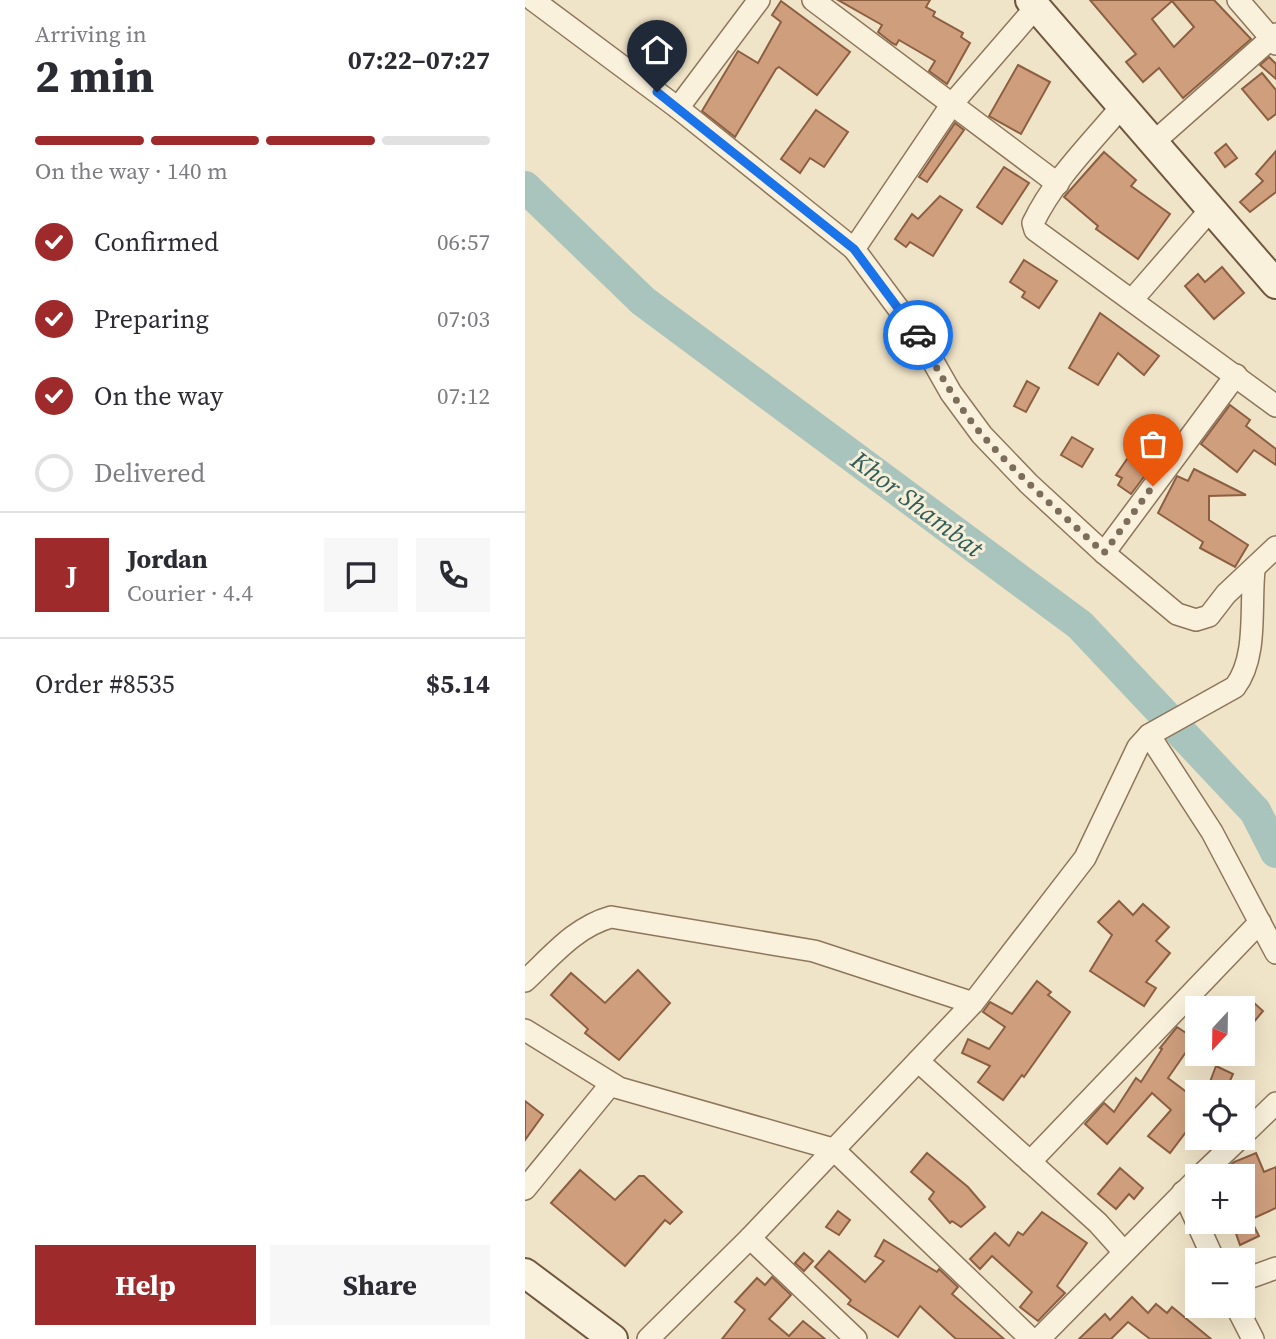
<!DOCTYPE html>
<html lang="en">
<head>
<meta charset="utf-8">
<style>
  :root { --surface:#fff; --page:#f7f7f7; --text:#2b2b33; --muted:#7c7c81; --line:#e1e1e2; --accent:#9e2a2b }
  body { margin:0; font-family:"Source Serif 4",serif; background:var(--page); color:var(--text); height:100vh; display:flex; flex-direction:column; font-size:26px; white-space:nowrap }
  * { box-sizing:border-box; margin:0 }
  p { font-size:23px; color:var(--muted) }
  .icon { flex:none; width:38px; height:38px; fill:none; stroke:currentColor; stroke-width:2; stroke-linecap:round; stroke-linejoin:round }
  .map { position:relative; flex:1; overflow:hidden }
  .sheet { display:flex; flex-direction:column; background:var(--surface); width:525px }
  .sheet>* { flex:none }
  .needle { width:46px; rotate:202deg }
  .controls { position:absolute; left:660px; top:996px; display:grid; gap:14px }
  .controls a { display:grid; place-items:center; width:70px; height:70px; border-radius:0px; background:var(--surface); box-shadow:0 7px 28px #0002; font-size:35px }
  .pin { position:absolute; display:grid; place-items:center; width:60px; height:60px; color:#fff; margin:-72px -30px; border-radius:50% 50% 50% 0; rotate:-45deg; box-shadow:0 0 7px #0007 }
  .pin .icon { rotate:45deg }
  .courier { position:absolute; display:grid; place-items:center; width:70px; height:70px; margin:-35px; border:5px solid #1a73e8; border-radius:50%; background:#fff; color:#222; box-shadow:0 2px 9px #0007 }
  .head em { font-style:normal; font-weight:700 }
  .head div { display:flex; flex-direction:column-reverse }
  .head { display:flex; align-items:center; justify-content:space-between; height:119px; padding:0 35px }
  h1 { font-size:46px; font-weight:700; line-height:52px }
  .bar { display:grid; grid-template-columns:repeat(4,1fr); gap:10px 7px; align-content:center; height:84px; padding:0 35px }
  .bar i { height:9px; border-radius:5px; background:var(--line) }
  .bar .current { background:var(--accent) }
  .bar p { grid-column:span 4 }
  .line { display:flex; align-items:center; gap:18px; padding:0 35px; border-top:2px solid var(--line) }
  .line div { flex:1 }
  .round { display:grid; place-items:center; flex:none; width:74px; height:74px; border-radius:0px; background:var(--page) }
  ol { padding:0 35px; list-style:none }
  li { display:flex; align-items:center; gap:21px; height:77px }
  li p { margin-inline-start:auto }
  li .icon { padding:7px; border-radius:50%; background:var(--accent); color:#fff; stroke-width:4 }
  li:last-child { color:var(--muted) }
  li i { width:38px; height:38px; border:4px solid var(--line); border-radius:50% }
  .cta { display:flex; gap:14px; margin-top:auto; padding:14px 35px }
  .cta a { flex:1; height:80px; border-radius:0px; background:var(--accent); color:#fff; font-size:28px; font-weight:700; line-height:80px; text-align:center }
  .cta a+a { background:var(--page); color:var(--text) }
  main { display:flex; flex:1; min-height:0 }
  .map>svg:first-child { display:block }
</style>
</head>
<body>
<main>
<section class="sheet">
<div class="head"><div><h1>2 min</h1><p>Arriving in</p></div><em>07:22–07:27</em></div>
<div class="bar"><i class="current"></i><i class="current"></i><i class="current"></i><i></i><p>On the way · 140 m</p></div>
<ol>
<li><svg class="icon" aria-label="check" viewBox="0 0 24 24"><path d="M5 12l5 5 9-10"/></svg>Confirmed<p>06:57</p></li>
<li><svg class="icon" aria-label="check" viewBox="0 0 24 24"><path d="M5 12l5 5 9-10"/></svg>Preparing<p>07:03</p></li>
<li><svg class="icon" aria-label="check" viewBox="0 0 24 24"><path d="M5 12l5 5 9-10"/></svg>On the way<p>07:12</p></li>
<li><i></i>Delivered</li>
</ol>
<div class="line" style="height:126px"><b class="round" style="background:var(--accent);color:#fff">J</b><div><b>Jordan</b><p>Courier · 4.4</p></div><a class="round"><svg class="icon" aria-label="chat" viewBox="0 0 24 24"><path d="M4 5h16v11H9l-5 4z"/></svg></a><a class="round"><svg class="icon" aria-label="phone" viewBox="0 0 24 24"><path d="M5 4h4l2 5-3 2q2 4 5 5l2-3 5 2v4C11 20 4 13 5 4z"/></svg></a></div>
<div class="line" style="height:91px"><div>Order #8535</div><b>$5.14</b></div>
<div class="cta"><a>Help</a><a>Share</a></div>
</section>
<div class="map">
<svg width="751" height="1339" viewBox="0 0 751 1339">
  <rect width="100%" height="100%" fill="#f0e4c8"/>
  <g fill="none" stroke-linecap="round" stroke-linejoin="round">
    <polyline stroke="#a9c4bc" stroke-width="32" points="0,187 118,301 555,625 730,811 751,852"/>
  </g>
  <g fill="#cf9f7d" stroke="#8d5f41" stroke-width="2" fill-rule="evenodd">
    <polygon points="313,0 405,0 401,7 410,12 408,16 438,33 436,37 445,43 422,84 404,71 410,61 374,40 371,45 367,43 353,32 357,25"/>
    <path d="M565 0H689L726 39 658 98 634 68 618 82 601 62 611 54ZM647 1 669 27 649 47 627 19Z"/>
    <polygon points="256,1 325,52 292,95 254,67 251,69 210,137 177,111 213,51 233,63 256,22 247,15"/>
    <polygon points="744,57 751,64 751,79 735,65"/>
    <polygon points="493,65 525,82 496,134 464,116"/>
    <polygon points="737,73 751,90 751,114 743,120 717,89"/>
    <polygon points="291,110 323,132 299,167 285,158 275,173 256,159"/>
    <polygon points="430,123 439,130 402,182 394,177"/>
    <polygon points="701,144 712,158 700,167 690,153"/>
    <polygon points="751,151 751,192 725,212 715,202 738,181 731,174"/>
    <polygon points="579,152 611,180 606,186 645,214 613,259 571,229 573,226 539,197"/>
    <polygon points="479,167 504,183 477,224 452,207"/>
    <polygon points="415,196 437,210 408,256 385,242 381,247 370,239 387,214 393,219"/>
    <polygon points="499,260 532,281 514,308 497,297 500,292 485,282"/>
    <polygon points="697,267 719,293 689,319 660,286 673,274 680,282"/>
    <polygon points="575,313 634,356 619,375 593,353 573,385 544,368"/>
    <polygon points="502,381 514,388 501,412 489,406"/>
    <polygon points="705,405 725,420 721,426 751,449 751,465 729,450 712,472 676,444"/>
    <polygon points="624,427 645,442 606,494 593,485 597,478 591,475"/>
    <polygon points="547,437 568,449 557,467 536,455"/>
    <polygon points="669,469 721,495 684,496 684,520 723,545 710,567 675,548 678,542 633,513 652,476 663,481"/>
    <polygon points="594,901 608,915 618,904 644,927 631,941 645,953 621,982 631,988 619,1006 565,971 587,935 573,922"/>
    <polygon points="113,970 145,1003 94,1060 60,1033 63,1029 26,995 46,973 80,1003"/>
    <polygon points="512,981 526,992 523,995 545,1012 499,1077 497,1075 478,1100 453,1082 465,1066 437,1053 443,1039 464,1049 480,1027 458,1012 465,1002 487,1014"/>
    <polygon points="728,1002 738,1011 718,1035 718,1014"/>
    <polygon points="652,1027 670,1039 643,1078 672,1100 672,1134 664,1128 645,1153 623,1136 646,1110 627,1093 582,1144 560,1124 579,1103 589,1112 611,1078 616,1082 637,1049 635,1048"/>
    <polygon points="691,1066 708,1074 700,1092 683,1087"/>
    <polygon points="0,1101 18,1115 0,1140"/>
    <polygon points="402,1153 443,1187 460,1207 436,1227 427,1221 425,1223 404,1199 409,1192 386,1172"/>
    <polygon points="731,1153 739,1172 751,1167 751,1208 720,1222 727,1222 734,1236 715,1245 707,1222 718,1222 718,1176 694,1176 709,1162"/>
    <polygon points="595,1168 618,1188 609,1199 604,1194 591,1209 573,1194"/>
    <polygon points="55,1170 90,1200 114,1176 119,1176 157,1212 145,1224 140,1220 100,1266 26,1203"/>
    <polygon points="313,1211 325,1220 314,1235 301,1227"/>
    <polygon points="517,1212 562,1243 532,1286 540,1293 513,1321 495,1307 507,1292 467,1256 455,1269 445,1259 470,1233 484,1246 493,1232 498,1235"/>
    <polygon points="359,1240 412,1272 414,1269 433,1287 427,1294 479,1339 431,1339 395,1306 373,1337 323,1304 326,1300 290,1267 304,1251 340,1282 359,1261 350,1256"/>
    <polygon points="279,1253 288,1261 279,1271 270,1263"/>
    <polygon points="247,1277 266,1295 244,1319 264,1336 278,1321 300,1339 197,1339 220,1310 210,1302 232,1278 240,1285"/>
    <polygon points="607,1297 623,1313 631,1304 642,1313 647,1307 686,1339 625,1339 603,1322 586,1339 554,1339 580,1314 585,1320"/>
  </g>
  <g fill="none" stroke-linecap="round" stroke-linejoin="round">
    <defs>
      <g id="street">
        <polyline points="8,0 153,108 329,249 393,335 426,393 457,435 504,484 579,553 652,614 671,620 684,616 701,594 751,547"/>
        <polyline points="288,0 533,184"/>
        <polyline points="713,0 751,44"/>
        <path d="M598 105C567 142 529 179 508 223L510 230 751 406"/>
        <polyline points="153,108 234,0"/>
        <polyline points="630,141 751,34"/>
        <polyline points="329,249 427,104 511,7"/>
        <polyline points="607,300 687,208"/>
        <polyline points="579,553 711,375"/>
        <polyline points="624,735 687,832 751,953"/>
        <path d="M0 981C27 956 50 927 86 917L289 951 448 1003"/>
        <polyline points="0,1030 94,1088 308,1149 506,1339"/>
        <polyline points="393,1061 573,1223 599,1252"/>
        <polyline points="718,1135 751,1103"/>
        <polyline points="505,1162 735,922"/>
        <polyline points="675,1176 715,1138"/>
        <polyline points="0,1189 86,1084"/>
        <polyline points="658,1192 689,1260"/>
        <polyline points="225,1238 331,1339"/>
        <polyline points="718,1280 751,1268"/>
        <polyline points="711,1306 728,1339"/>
        <path d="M123 1339 225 1238 448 1003 560 858 613 747 624 735 710 687C733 657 725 607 729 570"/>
        <polyline points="514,1339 672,1179"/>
      </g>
      <g id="secondary">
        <polyline points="505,0 751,284"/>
        <polyline points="0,1273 88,1339"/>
      </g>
    </defs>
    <use href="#street" stroke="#8d765c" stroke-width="24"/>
    <use href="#secondary" stroke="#6f573f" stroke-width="32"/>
    <use href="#street" stroke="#faf1dc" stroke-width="21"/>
    <use href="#secondary" stroke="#faf1dc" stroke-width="28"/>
  </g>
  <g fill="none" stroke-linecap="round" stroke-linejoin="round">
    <path stroke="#7c6e5b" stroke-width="7" stroke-dasharray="0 12.6" d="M393 335C413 370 432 406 458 436 495 478 538 515 579 553L628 486"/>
    <polyline stroke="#1a73e8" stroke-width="9" points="132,92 329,249 393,335"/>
  </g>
  <g text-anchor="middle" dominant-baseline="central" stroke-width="6" stroke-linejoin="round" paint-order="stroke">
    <g font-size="26" font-style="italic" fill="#2f5d5a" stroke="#f7eed8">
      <text transform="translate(392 504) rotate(37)">Khor Shambat</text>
    </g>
  </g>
</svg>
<div class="controls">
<a><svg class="needle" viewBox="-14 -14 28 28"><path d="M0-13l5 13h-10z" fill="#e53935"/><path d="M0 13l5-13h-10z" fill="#7c7c81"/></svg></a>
<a><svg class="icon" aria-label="locate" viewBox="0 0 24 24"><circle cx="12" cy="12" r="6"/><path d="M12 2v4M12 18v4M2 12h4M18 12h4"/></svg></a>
<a>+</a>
<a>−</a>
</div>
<div class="pin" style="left:628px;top:486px;background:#ea580c"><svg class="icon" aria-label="bag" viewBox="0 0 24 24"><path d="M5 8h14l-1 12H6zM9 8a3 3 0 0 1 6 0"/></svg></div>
<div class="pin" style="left:132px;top:92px;background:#1f2937"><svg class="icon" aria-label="home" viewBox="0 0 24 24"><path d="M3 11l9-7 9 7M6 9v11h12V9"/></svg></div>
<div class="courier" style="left:393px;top:335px"><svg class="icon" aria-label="car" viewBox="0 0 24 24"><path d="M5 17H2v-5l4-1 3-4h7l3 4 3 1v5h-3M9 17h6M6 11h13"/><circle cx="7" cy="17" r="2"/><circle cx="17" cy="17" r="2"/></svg></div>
</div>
</main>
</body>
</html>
